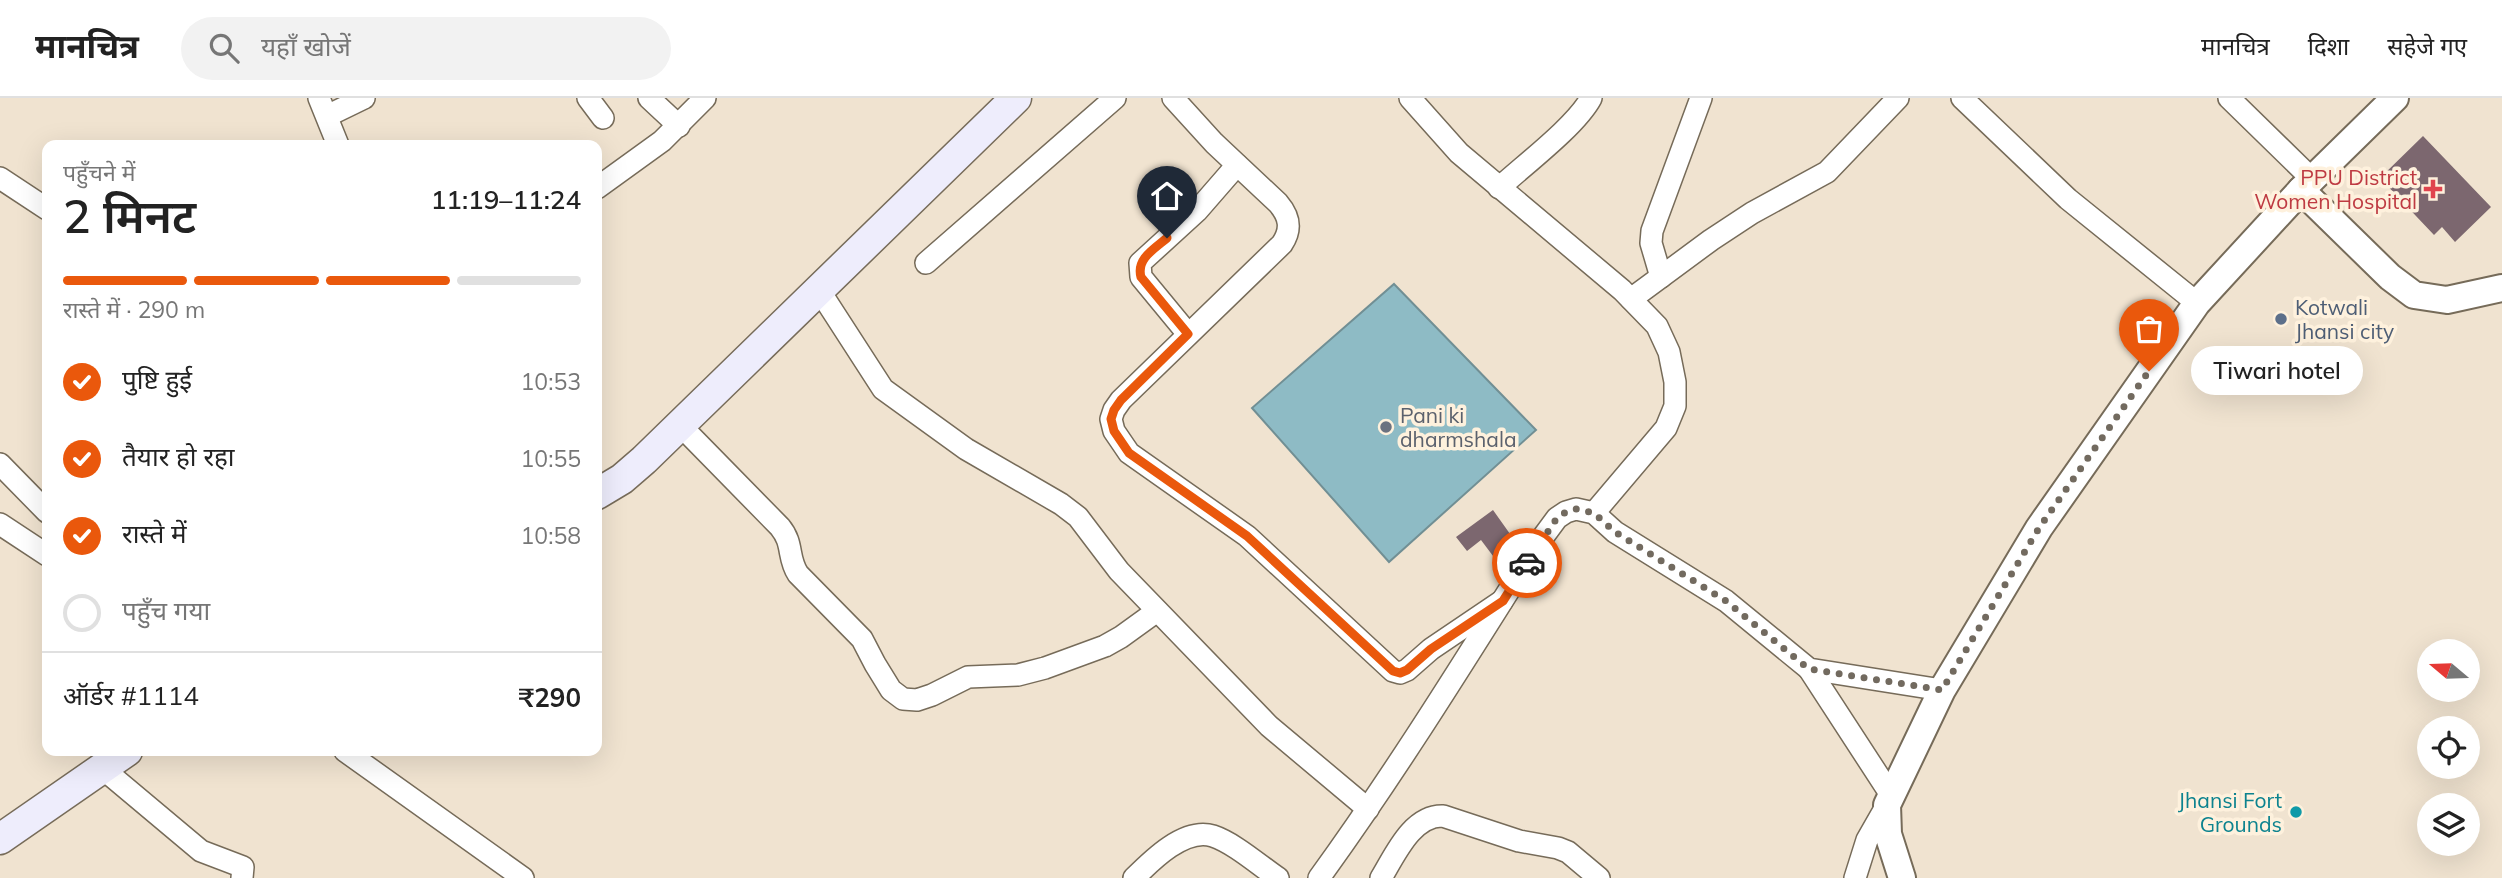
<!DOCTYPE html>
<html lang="hi">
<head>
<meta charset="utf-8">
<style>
  :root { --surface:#fff; --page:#f2f2f2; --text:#222; --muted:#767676; --line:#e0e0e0; --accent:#ea580c }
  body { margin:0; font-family:Mulish,"Noto Sans Devanagari",sans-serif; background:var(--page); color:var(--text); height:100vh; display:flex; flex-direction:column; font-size:26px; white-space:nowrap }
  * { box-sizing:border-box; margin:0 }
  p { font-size:23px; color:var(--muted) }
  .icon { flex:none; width:38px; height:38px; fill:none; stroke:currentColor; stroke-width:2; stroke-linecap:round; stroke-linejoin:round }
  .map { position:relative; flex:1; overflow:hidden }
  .sheet { position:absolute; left:42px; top:42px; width:560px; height:616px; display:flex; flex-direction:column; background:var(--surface); border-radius:14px; box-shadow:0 7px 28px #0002 }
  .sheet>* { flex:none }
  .needle { width:46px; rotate:289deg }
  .fabs { position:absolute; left:2417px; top:541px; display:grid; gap:14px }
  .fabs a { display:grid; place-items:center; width:63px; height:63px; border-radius:50%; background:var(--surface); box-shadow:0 7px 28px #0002; font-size:35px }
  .pin { position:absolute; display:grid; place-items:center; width:60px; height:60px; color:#fff; margin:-72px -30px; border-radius:50% 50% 50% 0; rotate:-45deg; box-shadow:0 0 7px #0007 }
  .pin .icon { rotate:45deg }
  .courier { position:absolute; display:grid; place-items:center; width:70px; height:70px; margin:-35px; border:5px solid #ea580c; border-radius:50%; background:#fff; color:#222; box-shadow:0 2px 9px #0007 }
  .bubble { position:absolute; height:49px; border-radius:24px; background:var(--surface); box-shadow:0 7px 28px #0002; font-size:23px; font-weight:600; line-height:49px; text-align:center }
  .headline em { font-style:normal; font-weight:600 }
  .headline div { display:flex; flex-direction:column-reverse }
  .headline { display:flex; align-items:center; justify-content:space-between; height:119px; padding:0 21px }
  h1 { font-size:46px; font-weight:600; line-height:52px }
  .bar { display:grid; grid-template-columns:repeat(4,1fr); gap:10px 7px; align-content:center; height:84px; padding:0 21px }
  .bar i { height:9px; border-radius:5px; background:var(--line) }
  .bar .current { background:var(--accent) }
  .bar p { grid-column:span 4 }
  .line { display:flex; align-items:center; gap:18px; padding:0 21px; border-top:2px solid var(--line) }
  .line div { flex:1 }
  ol { padding:0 21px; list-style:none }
  li { display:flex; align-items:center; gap:21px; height:77px }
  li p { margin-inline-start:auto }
  li .icon { padding:7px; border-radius:50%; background:var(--accent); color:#fff; stroke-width:4 }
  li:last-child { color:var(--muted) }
  li i { width:38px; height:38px; border:4px solid var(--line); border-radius:50% }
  header { display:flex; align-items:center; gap:42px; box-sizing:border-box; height:98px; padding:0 35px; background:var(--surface); border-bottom:2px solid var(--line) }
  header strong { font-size:33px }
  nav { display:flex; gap:38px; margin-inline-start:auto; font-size:24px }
  .search { width:490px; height:63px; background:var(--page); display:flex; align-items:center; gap:18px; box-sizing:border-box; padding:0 24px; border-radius:38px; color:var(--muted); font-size:26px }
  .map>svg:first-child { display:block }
</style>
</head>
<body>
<header>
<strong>मानचित्र</strong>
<div class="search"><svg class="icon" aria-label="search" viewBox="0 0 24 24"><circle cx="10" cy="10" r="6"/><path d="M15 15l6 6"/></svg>यहाँ खोजें</div>
<nav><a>मानचित्र</a><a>दिशा</a><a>सहेजे गए</a></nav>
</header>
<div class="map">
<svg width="2502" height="780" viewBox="0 0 2502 780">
  <rect width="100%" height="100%" fill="#f0e3d0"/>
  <polygon fill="#8ebbc5" stroke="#718f94" stroke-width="2" points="1394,186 1536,332 1389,464 1252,310"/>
  <g fill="#7c676f">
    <polygon points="2423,38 2491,109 2455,144 2442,129 2434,137 2380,80"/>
    <polygon points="1493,412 1520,450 1512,463 1502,470 1481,442 1467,453 1456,439"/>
  </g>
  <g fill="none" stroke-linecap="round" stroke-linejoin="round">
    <defs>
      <g id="minor">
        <polyline points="319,0 338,47"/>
        <polyline points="588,0 603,20"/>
        <polyline points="649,0 679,28"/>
        <path d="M1173 0 1214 45 1278 105C1290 119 1292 131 1282 146L1121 302 1114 312 1111 321 1114 333 1129 355 1247 438 1393 573 1400 575 1407 572 1431 551 1502 503"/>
        <polyline points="1410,0 1459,55 1622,192 1657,228 1669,254 1675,284 1675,308 1666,330 1594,415"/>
        <polyline points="1962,0 2068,101 2197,205"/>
        <polyline points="2229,0 2312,81"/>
        <polyline points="327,18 364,0"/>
        <polyline points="0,80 47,111"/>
        <polyline points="597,90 662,43 705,0"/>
        <path d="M1499 90C1524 67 1576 28 1591 0"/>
        <polyline points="926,165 1115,0"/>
        <polyline points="1661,179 1651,145 1652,133 1701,0"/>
        <polyline points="819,192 883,291 966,351 1061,406 1078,419 1119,473 1269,628 1368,711"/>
        <polyline points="1631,201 1711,142 1752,115 1827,74 1898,0"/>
        <polyline points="1188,236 1141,179 1140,165 1197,113 1237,67"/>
        <path d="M680 327 780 429C794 446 787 459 798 476L862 541 875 566 891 592 903 601 917 602 932 597 968 579 1018 577 1045 570 1105 548 1121 539 1157 513"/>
        <polyline points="0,366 47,414"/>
        <polyline points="0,426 47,457"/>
        <polyline points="1809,571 1891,697"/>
        <polyline points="345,653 523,780"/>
        <polyline points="102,670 201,753 243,769 242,780"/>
        <path d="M1134 780C1152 762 1185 729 1213 738 1234 745 1259 767 1278 780"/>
        <path d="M1319 780C1398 671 1468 557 1540 443L1557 420 1566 414 1576 411 1594 415 1615 434 1726 503 1809 571 1942 592"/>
        <path d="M1381 780C1395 757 1412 717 1443 718L1519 743 1558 750 1568 754 1599 780"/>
        <polyline points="1855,780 1867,742 1887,707"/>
      </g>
      <g id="tertiary">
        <polyline points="2301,92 2395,0"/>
        <polyline points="1902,780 1888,736 1887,707 1942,592 2039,430 2197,205 2301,92 2390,179 2414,197 2447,202 2502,190"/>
      </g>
      <g id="secondary">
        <polyline points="597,396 622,381 644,362 1016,0"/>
        <polyline points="0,741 127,653"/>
      </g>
    </defs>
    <use href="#minor" stroke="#766b59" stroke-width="24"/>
    <use href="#tertiary" stroke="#766b59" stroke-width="30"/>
    <use href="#secondary" stroke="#766b59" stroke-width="33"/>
    <use href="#minor" stroke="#fff" stroke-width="21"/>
    <use href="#tertiary" stroke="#fff" stroke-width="26"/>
    <use href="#secondary" stroke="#eeedfc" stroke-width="30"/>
  </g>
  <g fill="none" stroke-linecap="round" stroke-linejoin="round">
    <polyline stroke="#726a5f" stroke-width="7" stroke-dasharray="0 12.6" points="1527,465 1557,420 1566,414 1576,411 1594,415 1615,434 1726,503 1809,571 1942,592 2039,430 2149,273"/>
    <path stroke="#ea580c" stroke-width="9" d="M1167 140C1154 151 1136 161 1141 179L1188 236 1121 302 1114 312 1111 321 1114 333 1129 355 1247 438 1393 573 1400 575 1407 572 1431 551 1503 503 1527 465"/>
  </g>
  <path fill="#e0444e" stroke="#fef1dd" stroke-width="2.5" d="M2429.5 80.5h7v7h7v7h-7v7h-7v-7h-7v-7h7z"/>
  <circle fill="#5c6f8a" stroke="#fef1dd" stroke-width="2.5" cx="2281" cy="221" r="7"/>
  <circle fill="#6b7280" stroke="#fef1dd" stroke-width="2.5" cx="1386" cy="329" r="7"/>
  <circle fill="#0f9aa8" stroke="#fef1dd" stroke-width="2.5" cx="2296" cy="714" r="7"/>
  <g text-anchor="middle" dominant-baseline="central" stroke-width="7" stroke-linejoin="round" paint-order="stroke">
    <g font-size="21" fill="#be3a42" stroke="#fef1dd" text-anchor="end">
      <text x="2417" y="79">PPU District<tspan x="2417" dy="24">Women Hospital</tspan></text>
    </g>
    <g font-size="21" fill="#4e5e75" stroke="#fef1dd" text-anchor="start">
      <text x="2295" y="209">Kotwali<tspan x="2295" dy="24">Jhansi city</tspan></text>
    </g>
    <g font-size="21" fill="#5b616d" stroke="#fef1dd" text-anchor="start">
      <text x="1400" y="317">Pani ki<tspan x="1400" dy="24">dharmshala</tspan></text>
    </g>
    <g font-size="21" fill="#0d838f" stroke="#fef1dd" text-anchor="end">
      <text x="2282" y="702">Jhansi Fort<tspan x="2282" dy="24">Grounds</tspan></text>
    </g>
  </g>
</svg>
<div class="fabs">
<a><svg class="needle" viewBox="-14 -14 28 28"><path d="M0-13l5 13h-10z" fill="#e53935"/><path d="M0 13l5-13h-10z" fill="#767676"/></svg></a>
<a><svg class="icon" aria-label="locate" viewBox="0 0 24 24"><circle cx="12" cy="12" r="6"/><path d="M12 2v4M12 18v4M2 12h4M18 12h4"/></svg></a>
<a><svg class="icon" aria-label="layers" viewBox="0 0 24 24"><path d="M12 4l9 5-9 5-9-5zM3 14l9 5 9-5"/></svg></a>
</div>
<div class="pin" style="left:2149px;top:273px;background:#ea580c"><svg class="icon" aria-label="bag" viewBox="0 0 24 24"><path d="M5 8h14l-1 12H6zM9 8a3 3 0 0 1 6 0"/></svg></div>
<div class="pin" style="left:1167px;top:140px;background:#1f2937"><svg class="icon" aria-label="home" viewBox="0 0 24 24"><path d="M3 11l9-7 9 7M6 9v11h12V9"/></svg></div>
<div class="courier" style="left:1527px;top:465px"><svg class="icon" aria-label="car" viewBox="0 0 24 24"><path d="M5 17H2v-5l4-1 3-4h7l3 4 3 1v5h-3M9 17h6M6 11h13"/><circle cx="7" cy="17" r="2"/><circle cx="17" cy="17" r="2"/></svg></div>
<div class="bubble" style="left:2191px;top:248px;width:172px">Tiwari hotel</div>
<section class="sheet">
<div class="headline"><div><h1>2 मिनट</h1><p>पहुँचने में</p></div><em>11:19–11:24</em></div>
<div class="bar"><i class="current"></i><i class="current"></i><i class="current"></i><i></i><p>रास्ते में · 290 m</p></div>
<ol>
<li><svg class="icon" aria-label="check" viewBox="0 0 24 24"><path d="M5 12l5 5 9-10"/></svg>पुष्टि हुई<p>10:53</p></li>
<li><svg class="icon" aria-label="check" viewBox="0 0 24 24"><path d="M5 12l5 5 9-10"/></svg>तैयार हो रहा<p>10:55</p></li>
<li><svg class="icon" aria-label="check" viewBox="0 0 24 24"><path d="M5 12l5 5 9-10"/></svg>रास्ते में<p>10:58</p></li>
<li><i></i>पहुँच गया</li>
</ol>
<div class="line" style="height:91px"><div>ऑर्डर #1114</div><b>₹290</b></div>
</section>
</div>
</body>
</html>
